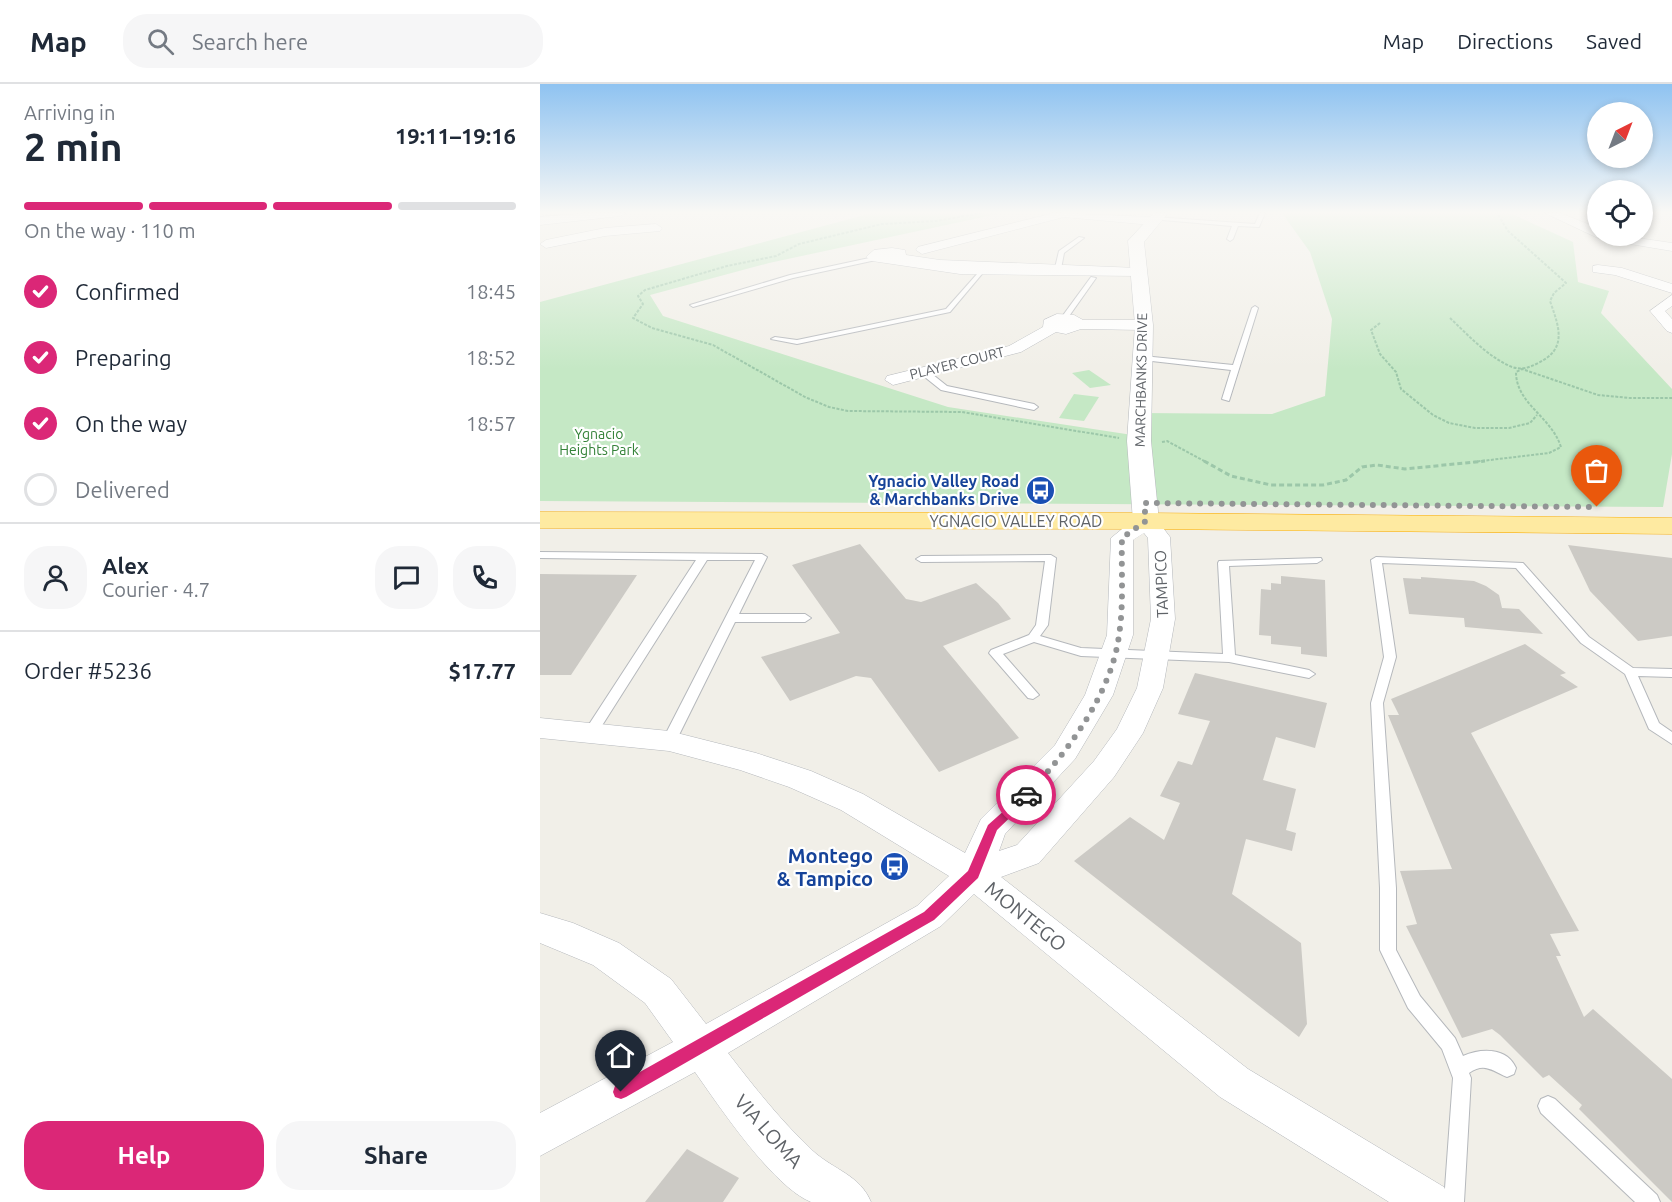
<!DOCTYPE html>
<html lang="en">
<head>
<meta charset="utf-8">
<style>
  :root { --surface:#fff; --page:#f6f6f7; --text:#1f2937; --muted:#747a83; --line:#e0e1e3; --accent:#db2777 }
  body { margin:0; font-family:Ubuntu,sans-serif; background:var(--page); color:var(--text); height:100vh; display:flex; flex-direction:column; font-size:22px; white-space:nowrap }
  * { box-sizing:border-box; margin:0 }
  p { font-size:20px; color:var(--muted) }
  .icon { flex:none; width:33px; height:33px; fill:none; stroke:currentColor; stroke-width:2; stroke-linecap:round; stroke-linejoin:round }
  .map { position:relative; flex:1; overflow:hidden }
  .panel { display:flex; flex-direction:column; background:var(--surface); width:540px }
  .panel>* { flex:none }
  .needle { width:39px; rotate:42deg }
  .tools { position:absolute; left:1047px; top:18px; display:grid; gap:12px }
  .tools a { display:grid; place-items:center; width:66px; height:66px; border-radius:50%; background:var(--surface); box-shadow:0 3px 9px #0003; font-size:30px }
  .pin { position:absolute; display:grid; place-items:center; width:51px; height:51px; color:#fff; margin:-62px -26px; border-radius:50% 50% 50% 0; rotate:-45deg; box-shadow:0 0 6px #0007 }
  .pin .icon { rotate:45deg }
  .courier { position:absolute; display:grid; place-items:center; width:60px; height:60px; margin:-30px; border:4px solid #db2777; border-radius:50%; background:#fff; color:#222; box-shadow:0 2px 8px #0007 }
  .headline em { font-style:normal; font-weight:700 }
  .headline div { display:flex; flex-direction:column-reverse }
  .headline { display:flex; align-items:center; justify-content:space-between; height:102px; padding:0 24px }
  h1 { font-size:39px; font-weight:700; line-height:45px }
  .bar { display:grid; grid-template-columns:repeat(4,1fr); gap:9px 6px; align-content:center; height:72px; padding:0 24px }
  .bar i { height:8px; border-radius:4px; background:var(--line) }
  .bar .on { background:var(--accent) }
  .bar p { grid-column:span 4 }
  .line { display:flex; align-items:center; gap:15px; padding:0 24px; border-top:2px solid var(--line) }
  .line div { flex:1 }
  .round { display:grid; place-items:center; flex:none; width:63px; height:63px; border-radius:24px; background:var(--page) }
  ol { padding:0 24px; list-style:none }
  li { display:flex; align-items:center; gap:18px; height:66px }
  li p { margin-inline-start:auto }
  li .icon { padding:6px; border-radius:50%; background:var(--accent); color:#fff; stroke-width:4 }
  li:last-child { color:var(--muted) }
  li i { width:33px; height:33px; border:3px solid var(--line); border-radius:50% }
  .cta { display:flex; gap:12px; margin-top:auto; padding:12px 24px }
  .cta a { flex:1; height:69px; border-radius:24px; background:var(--accent); color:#fff; font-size:24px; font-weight:700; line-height:69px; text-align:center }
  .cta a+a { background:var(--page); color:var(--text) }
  header { display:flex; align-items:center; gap:36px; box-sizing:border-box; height:84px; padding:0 30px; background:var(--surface); border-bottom:2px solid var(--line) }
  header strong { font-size:28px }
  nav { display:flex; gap:33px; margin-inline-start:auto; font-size:21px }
  .search { width:420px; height:54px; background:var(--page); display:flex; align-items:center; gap:15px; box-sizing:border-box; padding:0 21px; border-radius:24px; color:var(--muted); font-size:22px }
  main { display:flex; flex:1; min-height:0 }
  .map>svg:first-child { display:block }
</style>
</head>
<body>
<header>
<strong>Map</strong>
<div class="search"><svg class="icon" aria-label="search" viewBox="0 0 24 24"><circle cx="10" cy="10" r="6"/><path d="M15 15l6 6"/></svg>Search here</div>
<nav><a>Map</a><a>Directions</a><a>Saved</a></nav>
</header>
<main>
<section class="panel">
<div class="headline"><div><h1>2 min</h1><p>Arriving in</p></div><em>19:11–19:16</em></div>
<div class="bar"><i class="on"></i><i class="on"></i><i class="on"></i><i></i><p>On the way · 110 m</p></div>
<ol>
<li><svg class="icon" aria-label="check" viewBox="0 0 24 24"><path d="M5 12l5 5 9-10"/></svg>Confirmed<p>18:45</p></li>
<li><svg class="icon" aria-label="check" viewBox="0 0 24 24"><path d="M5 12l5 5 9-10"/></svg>Preparing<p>18:52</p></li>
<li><svg class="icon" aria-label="check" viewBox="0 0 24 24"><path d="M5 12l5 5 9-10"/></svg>On the way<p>18:57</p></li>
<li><i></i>Delivered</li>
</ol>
<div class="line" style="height:108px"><a class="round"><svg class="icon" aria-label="person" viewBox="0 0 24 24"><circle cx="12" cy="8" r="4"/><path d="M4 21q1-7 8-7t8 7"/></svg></a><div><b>Alex</b><p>Courier · 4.7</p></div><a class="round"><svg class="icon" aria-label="chat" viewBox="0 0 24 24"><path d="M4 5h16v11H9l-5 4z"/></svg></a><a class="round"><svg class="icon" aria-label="phone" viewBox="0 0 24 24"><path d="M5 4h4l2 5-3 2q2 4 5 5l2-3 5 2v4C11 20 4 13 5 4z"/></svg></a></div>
<div class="line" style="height:78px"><div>Order #5236</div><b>$17.77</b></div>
<div class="cta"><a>Help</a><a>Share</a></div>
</section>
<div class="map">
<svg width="1132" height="1118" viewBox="0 0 1132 1118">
  <rect width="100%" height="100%" fill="#f1efe8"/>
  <g fill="#c5e8c5">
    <polygon points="332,129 462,129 229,179 110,211 123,232 408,323 599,352 599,329 732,330 785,312 792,235 770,168 742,129 970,129 1033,158 1038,198 1069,207 1061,229 1132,305 1132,370 1123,423 0,417 0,218"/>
    <polygon points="549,286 571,301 550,304 532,289"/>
    <polygon points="534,310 559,313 544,337 519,334"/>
  </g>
  <g fill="#cccac5">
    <polygon points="320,460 366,515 381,518 436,499 458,519 471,535 403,562 479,654 399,688 331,594 316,592 250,617 221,573 300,549 252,481"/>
    <polygon points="1028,461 1132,474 1132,552 1098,557 1050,507"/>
    <polygon points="0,490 97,491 31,591 0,591"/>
    <polygon points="741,492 785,496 787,573 761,570 761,563 731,560 731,552 719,551 721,505 731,506 731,499 741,500"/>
    <polygon points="881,493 934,497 946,502 959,511 962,524 979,525 1003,550 925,543 924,534 869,530 863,494 881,495"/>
    <polygon points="985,560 1026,589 1020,591 1038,603 931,649 1039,847 1010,850 1021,872 1016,872 1044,933 1053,925 1132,995 1132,1118 1039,1025 1042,1021 1009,991 1003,994 960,951 952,945 922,954 866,842 877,840 860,787 912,785 848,631 859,631 851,615"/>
    <polygon points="655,589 787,619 775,664 736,653 723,696 756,705 746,746 756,749 752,767 706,755 692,810 761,859 767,940 759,953 534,777 590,733 624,756 640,719 620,712 638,677 652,681 670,637 638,630"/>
    <polygon points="147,1065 199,1094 183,1118 105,1118"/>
  </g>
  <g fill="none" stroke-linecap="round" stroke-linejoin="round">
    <defs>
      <g id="service">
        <polygon points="720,129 725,129 719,143 698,142 693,155 690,157 687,155 692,142 611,135 614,133 715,140"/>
        <polygon points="539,153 544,154 524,169 521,185 516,189 512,189 515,184 519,167"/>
        <polygon points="334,173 336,176 253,194 153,223 150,221 250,191"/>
        <polygon points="445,181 448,183 447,184 410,228 257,260 231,255 235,253 257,256 406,225"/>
        <polygon points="551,193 556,194 527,235 523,235 521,234"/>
        <polygon points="715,222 718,224 689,317 682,315 691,286 603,276 599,274 603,272 693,281 712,224"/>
        <polygon points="381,286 387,286 407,302 494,320 498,323 494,326 401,306 381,290"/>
        <polygon points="0,468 222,470 227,473 199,530 265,530 271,534 265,538 195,538 136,657 134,660 124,660 122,657 215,476 167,476 56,651 46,651 44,648 46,645 156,476 0,474"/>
        <polygon points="511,471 516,474 508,541 500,552 541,564 683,570 678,479 679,477 781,474 782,476 777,479 689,482 695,571 769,586 775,590 769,594 689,578 541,572 494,558 463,570 499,611 493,615 488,614 449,569 451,566 489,551 496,541 505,477 381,478 376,475 381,472"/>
        <path d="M836 473 983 479 1049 553 1093 584 1132 585V593L1098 592 1119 639 1132 648V660L1109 645 1085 590 1041 559 976 484 842 479 856 573 843 619 856 804V866L880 912 915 954 923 972C941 964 967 963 976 984L974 990 967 993C952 987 945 978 929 989L931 994 924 1118H904L913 994 902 965 868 924 840 866V804L831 619 844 573 831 476Z"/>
        <polygon points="1008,1012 1015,1015 1117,1111 1120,1118 1095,1118 1001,1029 998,1022 1001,1015"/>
      </g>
      <g id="minor">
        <polygon points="50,129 86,129 80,132 0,141 0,133"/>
        <polygon points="514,129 612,133 618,137 612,141 524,133 382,170 376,166 378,163"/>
        <polygon points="1005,129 1020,129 1058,144 1058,152 1084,152 1132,159 1132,167 1060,155"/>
        <polygon points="116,140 122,144 120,147 65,152 6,164 0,160 6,156 65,144"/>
        <polygon points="352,164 365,166 366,171 400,176 598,184 605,188 598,192 420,190 332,177 326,173 334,166"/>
        <polygon points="1058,181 1082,184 1132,200 1132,209 1075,191 1053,188 1053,182"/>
        <polygon points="1132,211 1132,222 1125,227 1132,235 1132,249 1127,247 1110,227"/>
        <polygon points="517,230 534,231 543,236 604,236 612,241 604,246 541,245 526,250 516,248 481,268 353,301 345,296 347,292 469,262 503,243 504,236"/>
        <path d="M606 431 614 432 630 453 635 535 623 604 603 649 574 693 499 779 461 793 708 985 904 1103 911 1118H849L680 1013 434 810 401 842 188 969C215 1004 241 1037 273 1067 294 1086 320 1091 331 1118 316 1118 283 1118 271 1118 233 1103 179 1022 155 988L0 1072V1029L133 958 105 919 53 881 0 859V829L33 839 79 859 131 895 166 940 377 822 409 792 301 726 249 703 200 686 129 667 0 654V634L129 647 216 669 271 687 323 710 425 769 441 735 515 661 545 611 567 551 571 454 598 432ZM604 449 608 454 611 535 597 604 577 645 554 677 477 761 459 767 465 750 535 675 573 611 593 551V456Z"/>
      </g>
      <polygon id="tertiary" points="614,129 628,129 604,158 613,241 611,357 619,437 615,443 606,445 597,443 593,437 587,357 595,241 588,157"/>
      <polygon id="trunk" points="0,428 606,429 1132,434 1132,450 606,445 0,444"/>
    </defs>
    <use href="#service" stroke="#b5b8bc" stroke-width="2"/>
    <use href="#minor" stroke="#b5b8bc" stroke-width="1"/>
    <use href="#tertiary" stroke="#b5b8bc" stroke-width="1"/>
    <use href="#trunk" stroke="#f9ab00" stroke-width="1"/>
    <g stroke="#9cc7a9" stroke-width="2" stroke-dasharray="3 1.5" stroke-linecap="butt">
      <polyline points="442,129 396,137 342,140 259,160 236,172 187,182 105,206 98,212 103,220 93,234 112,244 173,261 265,313 289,323 308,327 422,328 579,354"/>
      <path d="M910 234C928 251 948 273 972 283 981 286 989 284 998 279 1028 265 1019 243 1010 217L1014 209 1026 199 968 147 957 129"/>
      <polyline points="840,239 831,246 840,270 856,288 861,305 893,331 909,339 935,344 969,344 990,339 997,331"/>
      <polyline points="622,358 627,357 666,378"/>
      <path d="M933 378 1009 369 1021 363C1011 332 976 320 976 288L982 285 1058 311 1090 314H1132"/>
    </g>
    <polyline stroke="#9cc7a9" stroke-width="3" stroke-dasharray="5 3" stroke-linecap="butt" points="664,377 691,392 731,401 783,401 806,396 822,383 837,381 865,385 945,377"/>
    <use href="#service" fill="#fff" fill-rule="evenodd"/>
    <use href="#minor" fill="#fff" fill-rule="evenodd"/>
    <use href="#tertiary" fill="#fff" fill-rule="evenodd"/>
    <use href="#trunk" fill="#feeaa1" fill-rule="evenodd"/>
  </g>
  <linearGradient id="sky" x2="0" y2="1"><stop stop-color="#8fc3f1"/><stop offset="0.45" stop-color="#f9f8f5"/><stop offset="1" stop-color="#f9f8f5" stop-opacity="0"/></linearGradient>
  <rect width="1132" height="285" fill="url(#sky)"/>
  <polygon fill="#db2777" points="486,707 491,711 490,714 457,746 438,794 394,836 86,1013 81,1015 75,1013 73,1008 75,1002 384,828 428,787 448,741"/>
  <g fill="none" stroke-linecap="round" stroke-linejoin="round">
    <path stroke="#929495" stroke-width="6" stroke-dasharray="0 10.8" d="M486 711C526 671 572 609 579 551 584 520 581 486 582 454L606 437 604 419 1057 423"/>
  </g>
  <defs>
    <symbol id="bus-disc" viewBox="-11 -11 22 22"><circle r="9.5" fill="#1a4fb4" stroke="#fff"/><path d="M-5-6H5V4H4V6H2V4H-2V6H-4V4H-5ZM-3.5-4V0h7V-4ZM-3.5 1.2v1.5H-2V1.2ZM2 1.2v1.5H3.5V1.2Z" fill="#fff"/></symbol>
  </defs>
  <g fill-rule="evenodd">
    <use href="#bus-disc" x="484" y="390" width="33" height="33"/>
    <use href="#bus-disc" x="338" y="766" width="33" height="33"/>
  </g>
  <g text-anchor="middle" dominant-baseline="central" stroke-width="4.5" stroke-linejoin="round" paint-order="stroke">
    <g font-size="14" fill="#5f6368" stroke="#fff">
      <text transform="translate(417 279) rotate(-14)">PLAYER COURT</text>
      <text transform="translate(601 296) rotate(-89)">MARCHBANKS DRIVE</text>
    </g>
    <g font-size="14" fill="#348238" stroke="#fff">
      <text x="59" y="350">Ygnacio<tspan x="59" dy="16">Heights Park</tspan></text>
    </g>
    <g font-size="16" font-weight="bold" fill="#164399" stroke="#fff" text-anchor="end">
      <text x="479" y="397">Ygnacio Valley Road<tspan x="479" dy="18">&amp; Marchbanks Drive</tspan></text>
    </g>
    <g font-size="16" fill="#5f6368" stroke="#fff">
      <text x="476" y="437">YGNACIO VALLEY ROAD</text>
      <text transform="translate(621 500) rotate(-92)">TAMPICO</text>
    </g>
    <g font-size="20" font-weight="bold" fill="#164399" stroke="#fff" text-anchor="end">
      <text x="333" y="771">Montego<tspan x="333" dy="23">&amp; Tampico</tspan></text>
    </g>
    <g font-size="20" fill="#5f6368" stroke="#fff">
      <text transform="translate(486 832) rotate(39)">MONTEGO</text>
      <text transform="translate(229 1047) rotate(48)">VIA LOMA</text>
    </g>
  </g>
</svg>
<div class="tools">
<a><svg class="needle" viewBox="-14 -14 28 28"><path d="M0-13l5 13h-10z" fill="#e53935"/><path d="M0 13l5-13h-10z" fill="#747a83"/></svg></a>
<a><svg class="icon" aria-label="locate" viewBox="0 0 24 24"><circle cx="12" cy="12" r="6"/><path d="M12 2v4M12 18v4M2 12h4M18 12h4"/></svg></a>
</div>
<div class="pin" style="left:1057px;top:423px;background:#ea580c"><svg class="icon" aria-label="bag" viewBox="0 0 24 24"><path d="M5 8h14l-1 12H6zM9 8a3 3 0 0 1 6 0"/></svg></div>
<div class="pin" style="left:81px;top:1008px;background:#1f2937"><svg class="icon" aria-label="home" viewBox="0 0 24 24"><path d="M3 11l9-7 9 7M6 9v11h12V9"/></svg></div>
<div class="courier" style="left:486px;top:711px"><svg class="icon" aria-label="car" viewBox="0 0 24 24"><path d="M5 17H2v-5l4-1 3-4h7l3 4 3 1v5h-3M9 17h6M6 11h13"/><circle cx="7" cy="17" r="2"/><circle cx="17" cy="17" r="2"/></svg></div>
</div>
</main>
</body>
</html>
